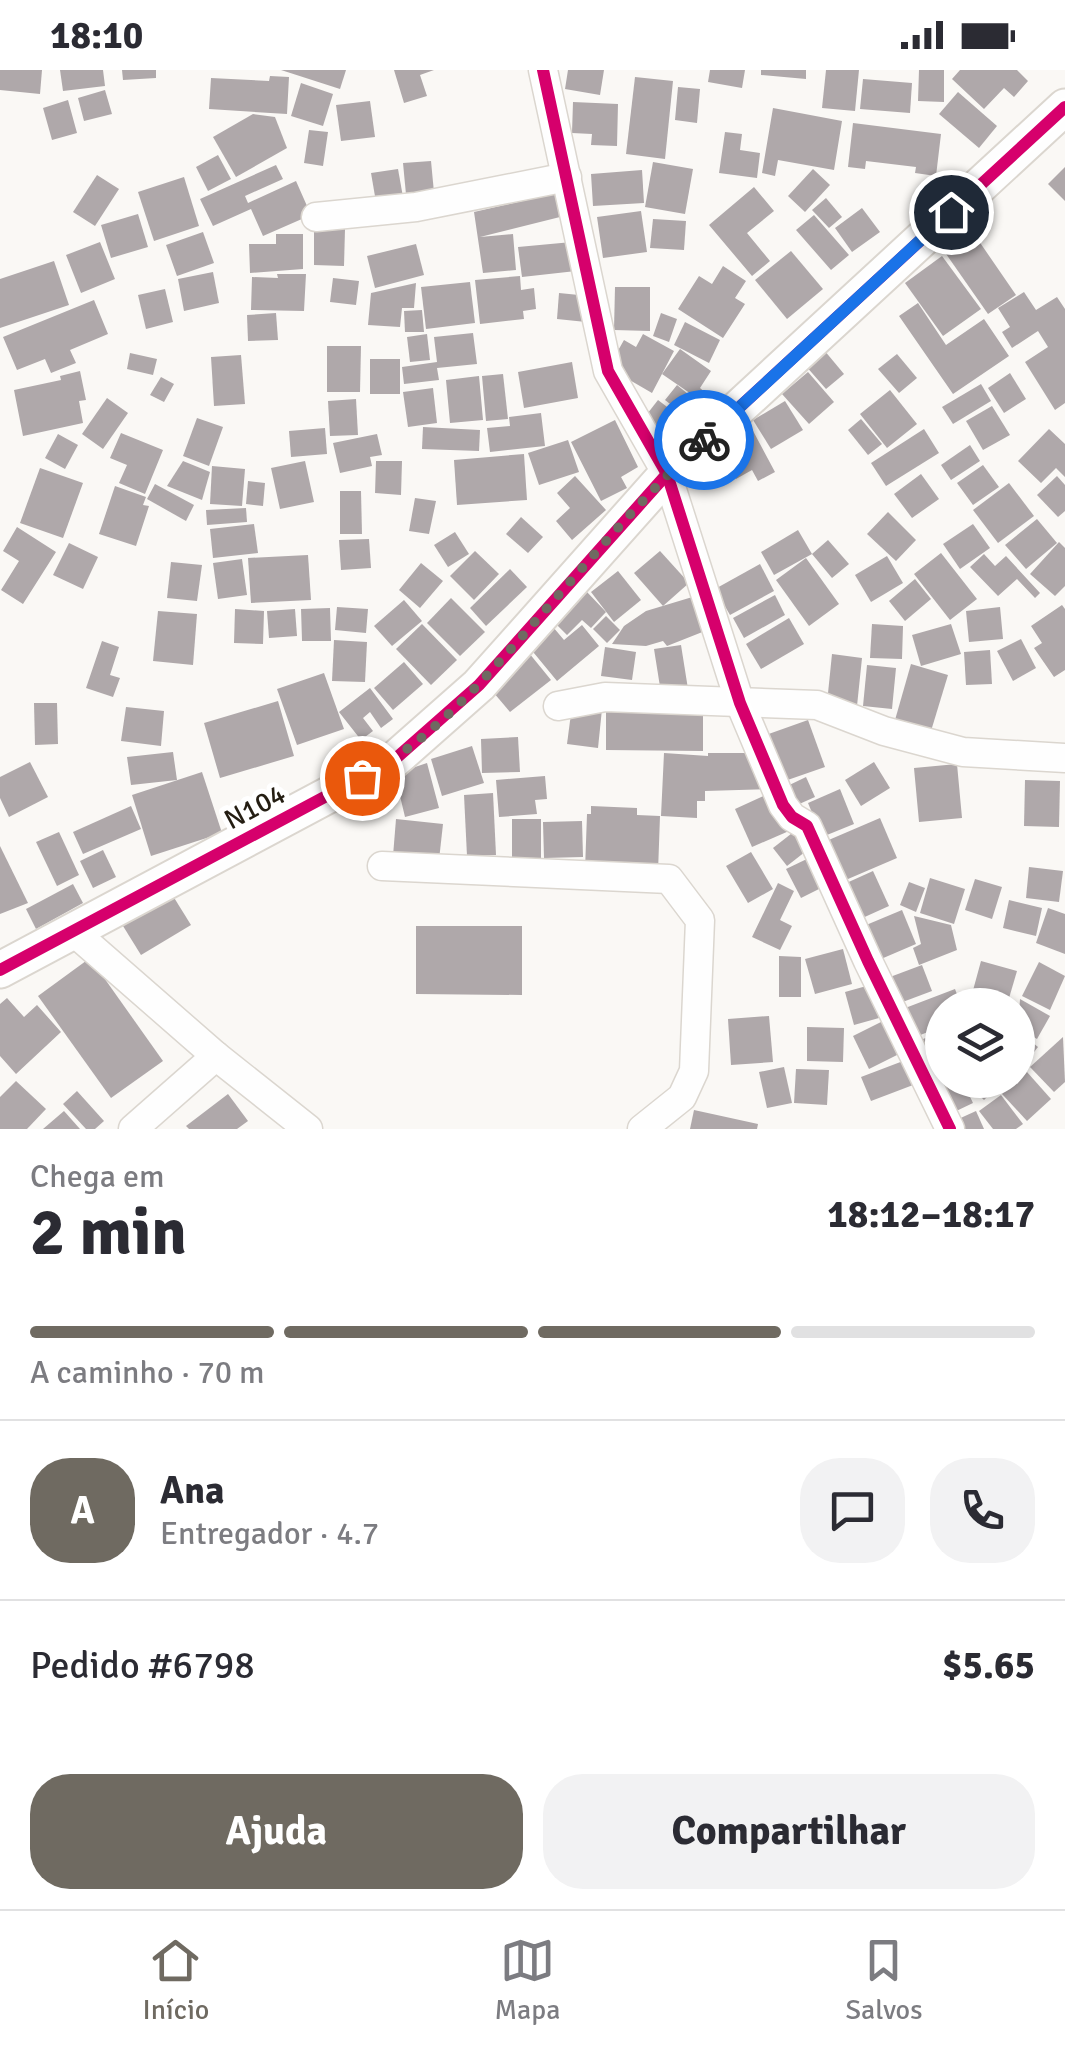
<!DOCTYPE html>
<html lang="pt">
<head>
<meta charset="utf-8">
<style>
  :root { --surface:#fff; --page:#f2f2f3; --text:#2b2b33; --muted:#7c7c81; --line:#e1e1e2; --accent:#6f6a61 }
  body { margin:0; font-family:Signika,sans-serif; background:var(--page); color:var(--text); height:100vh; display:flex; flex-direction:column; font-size:38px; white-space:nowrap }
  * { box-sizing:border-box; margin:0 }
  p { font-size:32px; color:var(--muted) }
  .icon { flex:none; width:55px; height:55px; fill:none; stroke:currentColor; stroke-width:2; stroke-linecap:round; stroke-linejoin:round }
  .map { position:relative; height:1059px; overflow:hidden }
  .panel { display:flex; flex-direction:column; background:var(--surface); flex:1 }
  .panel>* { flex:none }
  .buttons { position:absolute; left:925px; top:918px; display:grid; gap:20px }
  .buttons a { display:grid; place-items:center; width:110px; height:110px; border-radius:50%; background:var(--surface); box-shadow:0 2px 8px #0004; font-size:50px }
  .pin { position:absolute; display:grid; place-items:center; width:85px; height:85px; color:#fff; margin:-42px; border:5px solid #fff; border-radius:50%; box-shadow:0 2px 10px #0007 }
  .courier { position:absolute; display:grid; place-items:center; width:100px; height:100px; margin:-50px; border:8px solid #1a73e8; border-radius:50%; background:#fff; color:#222; box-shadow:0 2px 12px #0007 }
  .head em { font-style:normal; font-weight:700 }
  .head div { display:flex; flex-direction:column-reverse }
  .head { display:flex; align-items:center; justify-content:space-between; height:170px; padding:0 30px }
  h1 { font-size:65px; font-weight:700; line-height:75px }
  .bar { display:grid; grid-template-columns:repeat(4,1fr); gap:15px 10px; align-content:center; height:120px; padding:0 30px }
  .bar i { height:12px; border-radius:8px; background:var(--line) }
  .bar .active { background:var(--accent) }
  .bar p { grid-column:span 4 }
  .line { display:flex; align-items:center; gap:25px; padding:0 30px; border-top:2px solid var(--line) }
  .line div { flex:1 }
  .round { display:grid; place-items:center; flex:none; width:105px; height:105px; border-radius:40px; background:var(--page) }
  .action { display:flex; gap:20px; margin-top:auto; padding:20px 30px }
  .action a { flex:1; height:115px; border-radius:40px; background:var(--accent); color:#fff; font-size:40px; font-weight:700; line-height:115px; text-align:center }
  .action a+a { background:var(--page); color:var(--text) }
  .status { display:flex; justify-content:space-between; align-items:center; height:70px; padding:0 50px; background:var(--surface); direction:ltr }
  .status svg { height:28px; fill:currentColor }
  .dock { display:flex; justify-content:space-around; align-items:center; height:140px; border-top:2px solid var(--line); background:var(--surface); font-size:28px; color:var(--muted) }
  .dock a { display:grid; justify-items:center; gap:5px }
  .dock .active { color:var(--accent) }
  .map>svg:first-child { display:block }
</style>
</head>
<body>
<div class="status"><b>18:10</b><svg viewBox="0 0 49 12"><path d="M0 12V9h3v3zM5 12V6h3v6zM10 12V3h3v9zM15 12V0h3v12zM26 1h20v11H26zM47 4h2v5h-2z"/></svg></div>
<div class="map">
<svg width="1065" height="1059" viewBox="0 0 1065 1059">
  <rect width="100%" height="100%" fill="#faf8f5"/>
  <g fill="#afa8aa">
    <polygon points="0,0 42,0 40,24 0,20"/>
    <polygon points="60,0 103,0 105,16 63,21"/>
    <polygon points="122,0 156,0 156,8 123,10"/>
    <polygon points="281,0 346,0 340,19"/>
    <polygon points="394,0 434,0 420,5 427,26 404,33"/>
    <polygon points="568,0 604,0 600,25 565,19"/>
    <polygon points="710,0 745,0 742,18 708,12"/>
    <polygon points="761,0 806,0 806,9 761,5"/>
    <polygon points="826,0 859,0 855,41 822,38"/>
    <polygon points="919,0 944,0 944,32 918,31"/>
    <polygon points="960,0 1017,0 1028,11 1014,27 1004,18 984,39 952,9"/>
    <polygon points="270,6 289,7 287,44 209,39 211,8 269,11"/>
    <polygon points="635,7 673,11 665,89 626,84"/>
    <polygon points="863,9 912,13 910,43 860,39"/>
    <polygon points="301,13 333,24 323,56 291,46"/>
    <polygon points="678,17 700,19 697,53 675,50"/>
    <polygon points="105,20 112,44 84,51 78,28"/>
    <polygon points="958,22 997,56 979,78 939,44"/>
    <polygon points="68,30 77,63 52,70 43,38"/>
    <polygon points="370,31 375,67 341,71 336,35"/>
    <polygon points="573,32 618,34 617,76 591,75 592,64 572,63"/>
    <polygon points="773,38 842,51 834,100 778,90 775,106 762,103"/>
    <polygon points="253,44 275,47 287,78 236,107 213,67"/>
    <polygon points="853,53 941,64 936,106 915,103 916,97 866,91 865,99 848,97"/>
    <polygon points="309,60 328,62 323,96 304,93"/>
    <polygon points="725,62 742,64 740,80 760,83 757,108 719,103"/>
    <polygon points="218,85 231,109 208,121 196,97"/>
    <polygon points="431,91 435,133 407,135 403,93"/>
    <polygon points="653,92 693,99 685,144 645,137"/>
    <polygon points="276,95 283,109 245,126 248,133 296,111 311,145 263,166 251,139 213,156 200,129"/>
    <polygon points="1065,97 1065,131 1048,114"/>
    <polygon points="398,99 403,127 376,132 371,103"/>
    <polygon points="813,99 830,115 805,142 788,126"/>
    <polygon points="642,100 644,133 593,136 591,104"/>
    <polygon points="97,105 119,119 95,156 73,142"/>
    <polygon points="184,107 199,156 154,171 138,122"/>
    <polygon points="754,117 774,141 747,163 770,191 752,206 709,155"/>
    <polygon points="558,123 564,146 480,167 513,164 516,200 483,203 474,142"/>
    <polygon points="826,128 842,147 829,158 812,140"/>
    <polygon points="862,138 880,162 852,182 835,158"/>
    <polygon points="641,141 647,182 603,188 597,147"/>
    <polygon points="138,144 148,177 111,188 101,155"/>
    <polygon points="814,145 849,185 831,200 796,160"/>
    <polygon points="653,149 686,151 684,180 650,178"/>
    <polygon points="314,158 345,159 344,196 314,195"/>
    <polygon points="972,161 1016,225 988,244 944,181"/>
    <polygon points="203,162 214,193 177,206 166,175"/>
    <polygon points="276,164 303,164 303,199 250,203 249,174 276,174"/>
    <polygon points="100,172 115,209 81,223 66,185"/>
    <polygon points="572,172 576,201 522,207 518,177"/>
    <polygon points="416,174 424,205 375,218 367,186"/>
    <polygon points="791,181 823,219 787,249 755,210"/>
    <polygon points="942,186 981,239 943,266 905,213"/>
    <polygon points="54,191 69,235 0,258 0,209"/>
    <polygon points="723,196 746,211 735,228 745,234 723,268 678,239 699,206 712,214"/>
    <polygon points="213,202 219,233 184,241 178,209"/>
    <polygon points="277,204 306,204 304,241 251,240 252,207 278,208"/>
    <polygon points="520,206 521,220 534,218 536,239 523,241 524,249 480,254 475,210"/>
    <polygon points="333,208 359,211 356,235 330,232"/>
    <polygon points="470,212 475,253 426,259 421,217"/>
    <polygon points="416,213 414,238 402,238 400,257 368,255 371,223"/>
    <polygon points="615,217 650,217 650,261 614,260"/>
    <polygon points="165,219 173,252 146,259 138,225"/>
    <polygon points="1024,222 1036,240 1057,227 1065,239 1065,333 1055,340 1025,292 1048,277 1038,261 1012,278 1002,262 1010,257 998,238"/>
    <polygon points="559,223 589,226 586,252 557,249"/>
    <polygon points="94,230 108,264 70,280 76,293 51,303 45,289 17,300 3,267"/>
    <polygon points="918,233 946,275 984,249 1009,286 953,324 899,246"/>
    <polygon points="422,240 424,262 405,262 404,241"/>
    <polygon points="276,243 278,270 248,271 247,245"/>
    <polygon points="661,243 677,249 669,272 653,266"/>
    <polygon points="685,252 720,270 709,293 674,275"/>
    <polygon points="473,263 477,294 437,298 439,310 404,314 402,297 437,292 434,267"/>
    <polygon points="427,264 430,290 410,292 407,267"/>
    <polygon points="643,264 674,281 652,323 621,305 624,300 611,293 624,270 636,277"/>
    <polygon points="327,276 361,276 360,322 327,322"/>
    <polygon points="680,279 711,301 700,318 707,324 688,348 665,330 677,315 693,328 694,326 662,304"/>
    <polygon points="824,280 844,304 826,319 805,295"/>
    <polygon points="130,283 157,289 153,305 127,299"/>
    <polygon points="897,284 917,308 899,323 878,299"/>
    <polygon points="241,285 245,334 214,336 211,287"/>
    <rect x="370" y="289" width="30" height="35"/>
    <polygon points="572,292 578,328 524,338 518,302"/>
    <polygon points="80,301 86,330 79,331 83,353 23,366 14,320 61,310 60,306"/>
    <polygon points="808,302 834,332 809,354 782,324"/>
    <polygon points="1010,303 1026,329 1004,343 988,318"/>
    <polygon points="503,304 508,349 486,351 482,306"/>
    <polygon points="479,306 483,350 450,353 446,310"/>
    <polygon points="161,307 174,314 164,332 150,325"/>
    <polygon points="981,314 991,331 953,354 942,337"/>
    <polygon points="433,318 437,353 408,357 403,322"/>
    <polygon points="890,320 917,354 887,378 860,344"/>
    <polygon points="107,328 128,343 103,379 82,364"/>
    <polygon points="356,329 358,365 330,366 328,331"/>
    <polygon points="658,330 683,349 668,367 644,348"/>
    <polygon points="785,331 803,360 771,379 753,350"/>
    <polygon points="992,336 1010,365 983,380 966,351"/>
    <polygon points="541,343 545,376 490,382 487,358 510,356 509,347"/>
    <polygon points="197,348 223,357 209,396 183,386"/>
    <polygon points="861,349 882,374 868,385 848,360"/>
    <polygon points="615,350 638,397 621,407 627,418 601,431 571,372"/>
    <polygon points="423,357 480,360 479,381 422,379"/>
    <polygon points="751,357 775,402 758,411 752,400 736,409 717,375"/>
    <polygon points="325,358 327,384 291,387 289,361"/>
    <polygon points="924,359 939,383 886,416 871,393"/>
    <polygon points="1049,359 1065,374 1065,407 1056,398 1041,413 1018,391"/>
    <polygon points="121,363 163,380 145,424 119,413 127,395 110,388"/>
    <polygon points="58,364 78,375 65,399 45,388"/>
    <polygon points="377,364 382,385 370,387 372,396 340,403 333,373"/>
    <polygon points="568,370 579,402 539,415 528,383"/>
    <polygon points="970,375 980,391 951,410 941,395"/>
    <polygon points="524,384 527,430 457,435 454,390"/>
    <polygon points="183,391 210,402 202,430 167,416"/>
    <polygon points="305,391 314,432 280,439 271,398"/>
    <polygon points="376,391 402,391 401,425 375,423"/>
    <polygon points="983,395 999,417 973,435 957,413"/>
    <polygon points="212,396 245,399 242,436 210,434"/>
    <polygon points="40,398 83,413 63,468 20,453"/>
    <polygon points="921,404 939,429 912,448 894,424"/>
    <polygon points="575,406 606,440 572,470 556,451 570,438 557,423"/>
    <polygon points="1057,406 1065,415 1065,441 1058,447 1037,425"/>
    <polygon points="248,411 265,413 263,436 246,434"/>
    <polygon points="1009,413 1034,446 998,473 973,440"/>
    <polygon points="155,414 194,435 186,451 147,429"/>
    <polygon points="115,416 146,427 143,435 149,436 136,476 99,464"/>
    <polygon points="340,421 361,421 362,464 340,464"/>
    <polygon points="415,428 436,431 429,464 409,461"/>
    <polygon points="246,438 247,452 207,455 206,440"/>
    <polygon points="888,442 916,470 896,491 867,464"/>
    <polygon points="521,447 543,467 528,483 506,464"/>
    <polygon points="1037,449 1057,473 1026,499 1005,475"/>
    <polygon points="254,454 258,483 213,488 210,459"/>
    <polygon points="973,454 990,478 960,499 943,474"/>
    <polygon points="17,457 56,482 23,534 1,520 19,491 3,481"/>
    <polygon points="798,460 812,484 774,505 761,482"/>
    <polygon points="455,462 469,484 448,497 434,475"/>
    <polygon points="369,469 371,498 341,500 339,470"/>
    <polygon points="828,470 849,494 832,508 812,484"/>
    <polygon points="1059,472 1065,478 1065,516 1055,526 1030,504"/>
    <polygon points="69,473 98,487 83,519 53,505"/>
    <polygon points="475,481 499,504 474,530 450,506"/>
    <polygon points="660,481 689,513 663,536 634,503"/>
    <polygon points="941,483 977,529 950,550 914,504"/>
    <polygon points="984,484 995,496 1006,486 1040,523 1035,528 1017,509 998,526 970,497"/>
    <polygon points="308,485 311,530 251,533 248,488"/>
    <polygon points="887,486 903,513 871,532 855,505"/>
    <polygon points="806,488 839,534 809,556 776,510"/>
    <polygon points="242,489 247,525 218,529 213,493"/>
    <polygon points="171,492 202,495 197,531 167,528"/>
    <polygon points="421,493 443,511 420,538 399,520"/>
    <polygon points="760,494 774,521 730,545 715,519"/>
    <polygon points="510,499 527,517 486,556 470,538"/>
    <polygon points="618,501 641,530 614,552 591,522"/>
    <polygon points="915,509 931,529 905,551 889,531"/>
    <polygon points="587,522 606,542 591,558 582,550 567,565 555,553"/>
    <polygon points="699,525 710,559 667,576 663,571 646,576 612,574 624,556 646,541"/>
    <polygon points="775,525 785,545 744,568 733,548"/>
    <polygon points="451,528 485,562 460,586 427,553"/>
    <polygon points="404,530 422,551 392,576 374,556"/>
    <polygon points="1062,535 1065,539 1065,600 1054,607 1034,578 1042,573 1031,556"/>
    <polygon points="337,537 368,539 366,563 335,560"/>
    <polygon points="1000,537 1003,569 969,572 966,541"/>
    <polygon points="330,538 331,571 302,571 301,539"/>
    <polygon points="235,539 264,541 263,574 234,573"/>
    <polygon points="295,539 297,566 269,568 267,541"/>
    <polygon points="158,541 197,544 193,595 153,591"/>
    <polygon points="606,546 620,560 607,573 593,559"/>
    <polygon points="789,548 804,574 761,599 746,574"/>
    <polygon points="422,554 457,590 431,615 396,579"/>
    <polygon points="872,554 903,556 902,589 870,588"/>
    <polygon points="951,554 961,584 921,596 912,565"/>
    <polygon points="582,555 599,576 557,611 529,577 553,557 564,570"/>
    <polygon points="1021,569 1036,598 1013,611 997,581"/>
    <polygon points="334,570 367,572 365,612 332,611"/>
    <polygon points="102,571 119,577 110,605 120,608 113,627 86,618"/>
    <polygon points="681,575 688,619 661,623 654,579"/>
    <polygon points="605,577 636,582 632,610 601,606"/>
    <polygon points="990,580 992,614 966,615 964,582"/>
    <polygon points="529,583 551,610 510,642 488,616"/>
    <polygon points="832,584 862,588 857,636 827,633"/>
    <polygon points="404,592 423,614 393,640 374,618"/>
    <polygon points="911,594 948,605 931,661 895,650"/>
    <polygon points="867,595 896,598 892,639 863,636"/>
    <polygon points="324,603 344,659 297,675 277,619"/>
    <polygon points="370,618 393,649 381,658 370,642 363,648 373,661 361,670 339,642"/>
    <polygon points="278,631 294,686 220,708 204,653"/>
    <polygon points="34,633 57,633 58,674 35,675"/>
    <polygon points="572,636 602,639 598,678 567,674"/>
    <polygon points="126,637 164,641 161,676 121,671"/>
    <polygon points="703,637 703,681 606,680 606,642 662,643"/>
    <polygon points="808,650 825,697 779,713 763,666"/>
    <polygon points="518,667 520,702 482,703 481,669"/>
    <polygon points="472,676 484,713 442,726 431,689"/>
    <polygon points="173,682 177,710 131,715 127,687"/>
    <polygon points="664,683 708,686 708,683 759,683 769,719 705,721 705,731 697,731 697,748 661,746"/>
    <polygon points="30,692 48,727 9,747 0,728 0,707"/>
    <polygon points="874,692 890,718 861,736 845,710"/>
    <polygon points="427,693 439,738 405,747 400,726 363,736 358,716"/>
    <polygon points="957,694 962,748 919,752 914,698"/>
    <polygon points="202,702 222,763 151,786 132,725"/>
    <polygon points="545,706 547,729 535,730 537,744 499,747 496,710"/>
    <polygon points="806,707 815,727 788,739 779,720"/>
    <polygon points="1025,710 1060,711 1059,757 1024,756"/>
    <polygon points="840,719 854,754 822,767 808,733"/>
    <polygon points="772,722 789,761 752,777 735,739"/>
    <polygon points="493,723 496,785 467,786 464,725"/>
    <polygon points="131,736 141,759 83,784 73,762"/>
    <polygon points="591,736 637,738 637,745 660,746 658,802 585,800 587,744 591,744"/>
    <polygon points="880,748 897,788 841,812 824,772"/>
    <polygon points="396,749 443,754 439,790 393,786"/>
    <rect x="512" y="749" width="29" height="41"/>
    <polygon points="582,751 583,787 544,788 543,752"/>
    <polygon points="796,760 810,778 787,796 773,778"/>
    <polygon points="59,762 79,805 57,816 36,772"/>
    <polygon points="0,776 28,833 0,844"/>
    <polygon points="103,780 116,807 93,818 80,791"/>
    <polygon points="751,782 773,819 748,833 726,796"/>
    <polygon points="811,787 825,816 801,828 786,799"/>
    <polygon points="1029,797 1063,801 1059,832 1026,828"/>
    <polygon points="873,801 889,836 858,850 842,815"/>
    <polygon points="930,808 965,819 954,854 920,843"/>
    <polygon points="975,809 1002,817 992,849 965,840"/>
    <polygon points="909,812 925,818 916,842 900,835"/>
    <polygon points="778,813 794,821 780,850 792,856 780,880 752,867"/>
    <polygon points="73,814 83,833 36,859 26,839"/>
    <polygon points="173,826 191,855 141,885 123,856"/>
    <polygon points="1009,830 1042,838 1036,866 1003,858"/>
    <polygon points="1048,838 1065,844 1065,884 1036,873"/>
    <polygon points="902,840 916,874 874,892 859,858"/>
    <polygon points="914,846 951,855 957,880 919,895 913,878 921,874"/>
    <polygon points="416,856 522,856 522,925 416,924"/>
    <polygon points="843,879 852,914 815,924 805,889"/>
    <polygon points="779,886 801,887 801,927 779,927"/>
    <polygon points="90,888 163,991 111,1028 38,926"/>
    <polygon points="981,891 1017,901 1007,935 969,935"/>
    <polygon points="1039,892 1065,906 1050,940 1022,926"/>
    <polygon points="922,895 932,921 892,936 882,910"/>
    <polygon points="870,915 879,948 854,955 845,922"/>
    <polygon points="955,919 961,935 942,935 942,956 911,969 900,940"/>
    <polygon points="7,928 24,947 37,935 61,962 16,1004 0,986 0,934"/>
    <polygon points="1020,929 1050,946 1037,969 1018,958"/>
    <polygon points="769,946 773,992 731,995 728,949"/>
    <polygon points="891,947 907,980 869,999 853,966"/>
    <polygon points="807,957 844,958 843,992 807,991"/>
    <polygon points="942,960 942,999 932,1004 917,972"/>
    <polygon points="1018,961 1038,977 1026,992 1018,986"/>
    <polygon points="1063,967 1065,1012 1054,1022 1030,997"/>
    <polygon points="911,988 921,1012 871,1031 861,1007"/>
    <polygon points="784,997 792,1033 767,1038 759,1002"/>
    <polygon points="796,999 829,1000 827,1035 794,1033"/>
    <polygon points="1027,1002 1051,1029 1027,1051 1002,1024"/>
    <polygon points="942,1004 942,1010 962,1010 973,1033 950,1044 933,1009"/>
    <polygon points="964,1010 1004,1010 984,1030"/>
    <polygon points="16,1011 46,1039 27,1059 0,1059 0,1027"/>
    <polygon points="77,1021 104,1051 95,1059 86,1059 63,1034"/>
    <polygon points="228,1024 248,1051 237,1059 189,1059 186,1056"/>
    <polygon points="1001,1025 1023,1054 1016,1059 993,1059 979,1041"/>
    <polygon points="694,1040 758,1054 757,1059 690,1059"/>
    <polygon points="64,1041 80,1059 43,1059"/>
    <polygon points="976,1041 984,1059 957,1059 954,1051"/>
  </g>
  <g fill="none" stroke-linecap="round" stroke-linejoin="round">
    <defs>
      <g id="minor">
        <polyline points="543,0 608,301 667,404 740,633 783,735 792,747 807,756 868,891 950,1059"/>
        <polyline points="316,147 416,137 567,107"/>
        <polyline points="558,636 605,627 817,635 884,661 963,682 1065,688"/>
        <polyline points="382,796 669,809 700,850 694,1001 682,1027 642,1059"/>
        <polyline points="74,862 216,986 308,1059"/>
        <polyline points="133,1059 216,986"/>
      </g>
      <polyline id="tertiary" points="0,900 394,690 479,615 667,404 1065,37"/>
    </defs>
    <use href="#minor" stroke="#dbd6cf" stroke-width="31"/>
    <use href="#tertiary" stroke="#dbd6cf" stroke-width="39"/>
    <use href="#minor" stroke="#fefefe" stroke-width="28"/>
    <use href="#tertiary" stroke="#fefefe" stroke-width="35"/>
    <defs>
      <g id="cycleway">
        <polyline points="543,0 608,301 667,404 740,633 783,735 792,747 807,756 868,891 950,1059"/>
        <polyline points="0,900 394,690 479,615 667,404 1065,37"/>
      </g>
    </defs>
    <use href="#cycleway" stroke="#fff" stroke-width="19"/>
    <use href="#cycleway" stroke="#d6006c" stroke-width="12"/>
  </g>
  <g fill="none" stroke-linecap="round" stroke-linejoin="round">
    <path stroke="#6f6a61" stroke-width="10" stroke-dasharray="0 18" d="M362 708C429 672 482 612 532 555 588 492 642 427 704 370"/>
    <polyline stroke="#1a73e8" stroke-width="12" points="704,370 951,142"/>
  </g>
  <g text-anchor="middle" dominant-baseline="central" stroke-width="10" stroke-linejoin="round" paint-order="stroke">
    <g font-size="28" fill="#241d12" stroke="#fff">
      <text transform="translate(255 737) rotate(-28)">N104</text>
    </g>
  </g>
</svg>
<div class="buttons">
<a><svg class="icon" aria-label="layers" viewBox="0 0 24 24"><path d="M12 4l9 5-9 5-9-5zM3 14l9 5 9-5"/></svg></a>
</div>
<div class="pin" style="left:362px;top:708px;background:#ea580c"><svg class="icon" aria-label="bag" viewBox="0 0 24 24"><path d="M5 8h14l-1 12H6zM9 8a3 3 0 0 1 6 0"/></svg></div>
<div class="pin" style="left:951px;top:142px;background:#1f2937"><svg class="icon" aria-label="home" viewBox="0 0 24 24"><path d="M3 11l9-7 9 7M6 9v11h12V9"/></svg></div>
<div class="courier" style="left:704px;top:370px"><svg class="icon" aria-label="bike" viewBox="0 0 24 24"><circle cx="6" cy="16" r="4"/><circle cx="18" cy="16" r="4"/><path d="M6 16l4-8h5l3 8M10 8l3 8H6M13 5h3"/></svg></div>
</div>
<section class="panel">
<div class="head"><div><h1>2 min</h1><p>Chega em</p></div><em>18:12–18:17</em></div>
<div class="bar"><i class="active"></i><i class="active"></i><i class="active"></i><i></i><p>A caminho · 70 m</p></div>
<div class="line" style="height:180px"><b class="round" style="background:var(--accent);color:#fff">A</b><div><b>Ana</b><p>Entregador · 4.7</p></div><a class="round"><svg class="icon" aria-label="chat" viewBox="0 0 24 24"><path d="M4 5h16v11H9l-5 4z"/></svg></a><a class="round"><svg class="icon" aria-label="phone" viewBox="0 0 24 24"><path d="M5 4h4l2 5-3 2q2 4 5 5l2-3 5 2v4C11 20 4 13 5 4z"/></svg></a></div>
<div class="line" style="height:130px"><div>Pedido #6798</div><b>$5.65</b></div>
<div class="action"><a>Ajuda</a><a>Compartilhar</a></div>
</section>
<nav class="dock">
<a class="active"><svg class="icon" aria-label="home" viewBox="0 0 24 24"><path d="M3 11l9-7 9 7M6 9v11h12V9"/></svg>Início</a>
<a><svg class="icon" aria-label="map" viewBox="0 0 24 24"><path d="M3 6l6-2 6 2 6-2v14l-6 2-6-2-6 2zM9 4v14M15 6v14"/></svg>Mapa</a>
<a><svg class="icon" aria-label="saved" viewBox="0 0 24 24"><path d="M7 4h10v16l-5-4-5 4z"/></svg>Salvos</a>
</nav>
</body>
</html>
